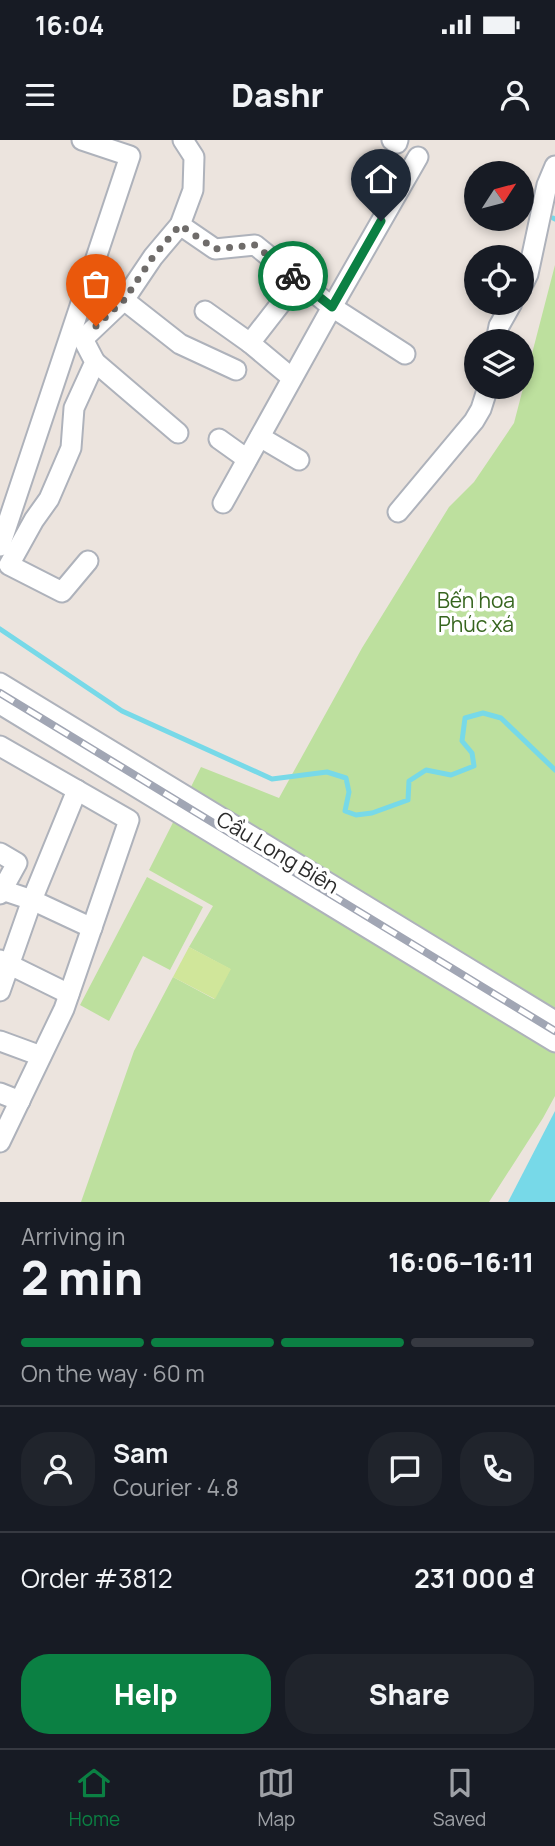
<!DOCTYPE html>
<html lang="en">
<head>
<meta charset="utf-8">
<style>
  :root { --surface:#171b24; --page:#20242c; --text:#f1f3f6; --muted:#9ea1a6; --line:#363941; --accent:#0b8043 }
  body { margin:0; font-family:Manrope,sans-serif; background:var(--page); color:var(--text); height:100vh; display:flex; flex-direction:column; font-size:26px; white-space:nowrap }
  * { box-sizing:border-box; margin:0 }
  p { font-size:23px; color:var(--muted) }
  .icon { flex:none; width:38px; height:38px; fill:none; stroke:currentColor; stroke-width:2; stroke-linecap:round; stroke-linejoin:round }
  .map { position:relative; height:1062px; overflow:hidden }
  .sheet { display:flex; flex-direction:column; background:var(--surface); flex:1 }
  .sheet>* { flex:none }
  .needle { width:46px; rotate:54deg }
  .buttons { position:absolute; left:464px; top:21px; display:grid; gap:14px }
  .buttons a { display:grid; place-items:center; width:70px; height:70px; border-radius:50%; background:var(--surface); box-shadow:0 4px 10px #0003; font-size:35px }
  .pin { position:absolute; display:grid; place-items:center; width:60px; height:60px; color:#fff; margin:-72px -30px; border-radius:50% 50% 50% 0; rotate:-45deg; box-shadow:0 0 7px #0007 }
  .pin .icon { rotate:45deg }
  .courier { position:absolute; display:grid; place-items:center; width:70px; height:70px; margin:-35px; border:5px solid #0b8043; border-radius:50%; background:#fff; color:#222; box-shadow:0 2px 9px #0007 }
  .headline em { font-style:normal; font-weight:800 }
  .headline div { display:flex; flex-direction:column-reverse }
  .headline { display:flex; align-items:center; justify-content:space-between; height:119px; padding:0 21px }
  h1 { font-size:46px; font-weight:800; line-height:52px }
  .bar { display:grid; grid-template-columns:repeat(4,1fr); gap:10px 7px; align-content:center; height:84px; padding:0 21px }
  .bar i { height:9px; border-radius:5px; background:var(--line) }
  .bar .current { background:var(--accent) }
  .bar p { grid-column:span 4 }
  .line { display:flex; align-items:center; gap:18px; padding:0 21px; border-top:2px solid var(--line) }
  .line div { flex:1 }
  .round { display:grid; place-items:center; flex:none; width:74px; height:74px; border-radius:28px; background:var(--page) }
  .primary-button { display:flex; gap:14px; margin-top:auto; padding:14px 21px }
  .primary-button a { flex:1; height:80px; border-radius:28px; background:var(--accent); color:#fff; font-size:28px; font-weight:800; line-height:80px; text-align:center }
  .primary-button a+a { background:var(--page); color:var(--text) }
  .status { display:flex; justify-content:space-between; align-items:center; height:49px; padding:0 35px; background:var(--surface); direction:ltr }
  .status svg { height:19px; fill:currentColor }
  header { display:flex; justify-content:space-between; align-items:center; height:91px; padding:0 21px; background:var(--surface); font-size:32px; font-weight:800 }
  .menu { display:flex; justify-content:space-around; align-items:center; height:98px; border-top:2px solid var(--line); background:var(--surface); font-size:19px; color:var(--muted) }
  .menu a { display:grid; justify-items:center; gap:4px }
  .menu .current { color:var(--accent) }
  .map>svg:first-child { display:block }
</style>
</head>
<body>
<div class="status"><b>16:04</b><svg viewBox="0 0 49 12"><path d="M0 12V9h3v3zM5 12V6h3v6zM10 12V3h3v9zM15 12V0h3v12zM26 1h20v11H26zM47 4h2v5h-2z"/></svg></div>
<header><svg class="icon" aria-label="menu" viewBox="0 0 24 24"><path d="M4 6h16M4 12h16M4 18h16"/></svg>Dashr<svg class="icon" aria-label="person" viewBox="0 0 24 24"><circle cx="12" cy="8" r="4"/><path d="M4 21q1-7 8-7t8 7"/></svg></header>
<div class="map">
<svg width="555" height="1062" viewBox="0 0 555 1062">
  <rect width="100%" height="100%" fill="#ece4de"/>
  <g fill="#bde09e">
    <polygon points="555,125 555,956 543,978 489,1062 81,1062 134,911 173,837 214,859 230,829 189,807 213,766 149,730 201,627 279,658 362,508 449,367 474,342 514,283"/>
    <polygon points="147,737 203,767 170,830 143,816 109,881 80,865"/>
  </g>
  <polygon fill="#d0e69a" points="189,807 231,829 215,859 173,837"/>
  <polygon fill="#77d9e8" points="555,971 555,1062 508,1062"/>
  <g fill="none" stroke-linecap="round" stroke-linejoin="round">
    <g stroke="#77d9e8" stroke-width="5">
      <polyline points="553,78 555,79"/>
      <polyline points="0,489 122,571 272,639 327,632 346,638 349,652 345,671 356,675 372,673 408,660 409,641 426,630 451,635 474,626 472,613 462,601 465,578 483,573 501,578 555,630"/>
    </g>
    <defs>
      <g id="street">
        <polyline points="392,0 397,3 398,0"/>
        <polyline points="180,85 215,109 255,105 332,167 405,214"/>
        <polyline points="522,146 528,134 547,45 555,26"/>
        <polyline points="124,160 180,204 236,230"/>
        <polyline points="205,171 250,203 292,238"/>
        <polyline points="496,201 499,186 512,163"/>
        <polyline points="250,203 299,140"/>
        <polyline points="95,222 178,293"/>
        <polyline points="260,297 299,320"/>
        <polyline points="219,299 247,319"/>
        <polyline points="223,363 332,167 418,17"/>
        <polyline points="398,372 474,281 481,269 488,247"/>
        <polyline points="0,406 130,16 82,0"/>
        <polyline points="88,421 62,452 9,425 34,380 49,359 71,308 74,268 95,222 83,199 124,160 153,117 180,85 193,50 194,17 183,0"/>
        <polyline points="0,543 555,881"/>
        <polyline points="0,564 555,902"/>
        <polyline points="0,606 129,680 64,869 0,1002"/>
        <polyline points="0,713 17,723 0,754"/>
        <polyline points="2,750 32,760 92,788"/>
        <polyline points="0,820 69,854"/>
        <polyline points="0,851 32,760 77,650"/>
        <polyline points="0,901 41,916"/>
        <polyline points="0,953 20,961"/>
      </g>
    </defs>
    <use href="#street" stroke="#aeb2bb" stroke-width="23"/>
    <use href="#street" stroke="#fff" stroke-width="19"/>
    <defs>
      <polyline id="rail" points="0,553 555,891"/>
    </defs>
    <use href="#rail" stroke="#a1a6b4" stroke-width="8"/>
    <use href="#rail" stroke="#fff" stroke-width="5" stroke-dasharray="16" stroke-linecap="butt"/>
  </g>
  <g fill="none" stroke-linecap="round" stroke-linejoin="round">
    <polyline stroke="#6f6c6a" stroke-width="7" stroke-dasharray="0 12.6" points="96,186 124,160 153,117 180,85 215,109 255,105 293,136"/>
    <polyline stroke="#0b8043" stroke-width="9" points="293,136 332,167 381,81"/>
  </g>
  <g text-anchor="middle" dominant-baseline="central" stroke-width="7" stroke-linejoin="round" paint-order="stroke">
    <g font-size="21" fill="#36651e" stroke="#fff">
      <text x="476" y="460">Bến hoa<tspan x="476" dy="24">Phúc xá</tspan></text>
    </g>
    <g font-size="21" fill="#2b2b2b" stroke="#fff">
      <text transform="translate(278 712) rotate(31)">Cầu Long Biên</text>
    </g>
  </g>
</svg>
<div class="buttons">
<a><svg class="needle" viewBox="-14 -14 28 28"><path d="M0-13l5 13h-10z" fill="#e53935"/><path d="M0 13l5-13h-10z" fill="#9ea1a6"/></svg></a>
<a><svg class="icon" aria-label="locate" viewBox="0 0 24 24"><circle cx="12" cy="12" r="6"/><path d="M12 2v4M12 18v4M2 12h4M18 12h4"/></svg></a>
<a><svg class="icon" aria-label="layers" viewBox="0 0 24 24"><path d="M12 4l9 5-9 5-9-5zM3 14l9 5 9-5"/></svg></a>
</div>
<div class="pin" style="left:96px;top:186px;background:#ea580c"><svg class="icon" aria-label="bag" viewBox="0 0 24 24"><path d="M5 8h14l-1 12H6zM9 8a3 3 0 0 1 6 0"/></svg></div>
<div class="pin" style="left:381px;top:81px;background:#1f2937"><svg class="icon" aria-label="home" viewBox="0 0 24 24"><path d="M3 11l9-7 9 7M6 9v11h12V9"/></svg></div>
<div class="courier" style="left:293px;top:136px"><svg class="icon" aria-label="bike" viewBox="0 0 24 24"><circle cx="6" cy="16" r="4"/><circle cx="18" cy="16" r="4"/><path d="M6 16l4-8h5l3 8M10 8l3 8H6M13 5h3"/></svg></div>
</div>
<section class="sheet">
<div class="headline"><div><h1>2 min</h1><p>Arriving in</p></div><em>16:06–16:11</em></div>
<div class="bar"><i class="current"></i><i class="current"></i><i class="current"></i><i></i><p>On the way · 60 m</p></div>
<div class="line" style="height:126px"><a class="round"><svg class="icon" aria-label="person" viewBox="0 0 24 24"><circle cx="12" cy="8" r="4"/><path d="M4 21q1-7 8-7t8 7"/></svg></a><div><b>Sam</b><p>Courier · 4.8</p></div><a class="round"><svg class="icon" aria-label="chat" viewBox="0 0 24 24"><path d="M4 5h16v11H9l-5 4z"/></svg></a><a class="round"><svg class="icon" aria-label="phone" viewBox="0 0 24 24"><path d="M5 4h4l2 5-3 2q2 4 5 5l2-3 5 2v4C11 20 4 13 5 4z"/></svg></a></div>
<div class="line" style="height:91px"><div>Order #3812</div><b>231 000 ₫</b></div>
<div class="primary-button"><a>Help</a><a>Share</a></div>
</section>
<nav class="menu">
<a class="current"><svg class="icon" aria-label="home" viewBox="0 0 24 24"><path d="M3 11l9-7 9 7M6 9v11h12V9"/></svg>Home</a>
<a><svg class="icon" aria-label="map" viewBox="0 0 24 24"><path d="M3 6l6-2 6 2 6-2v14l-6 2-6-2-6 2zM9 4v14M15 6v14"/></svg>Map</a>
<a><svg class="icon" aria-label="saved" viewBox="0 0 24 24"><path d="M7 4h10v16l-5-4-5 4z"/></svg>Saved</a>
</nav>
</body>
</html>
